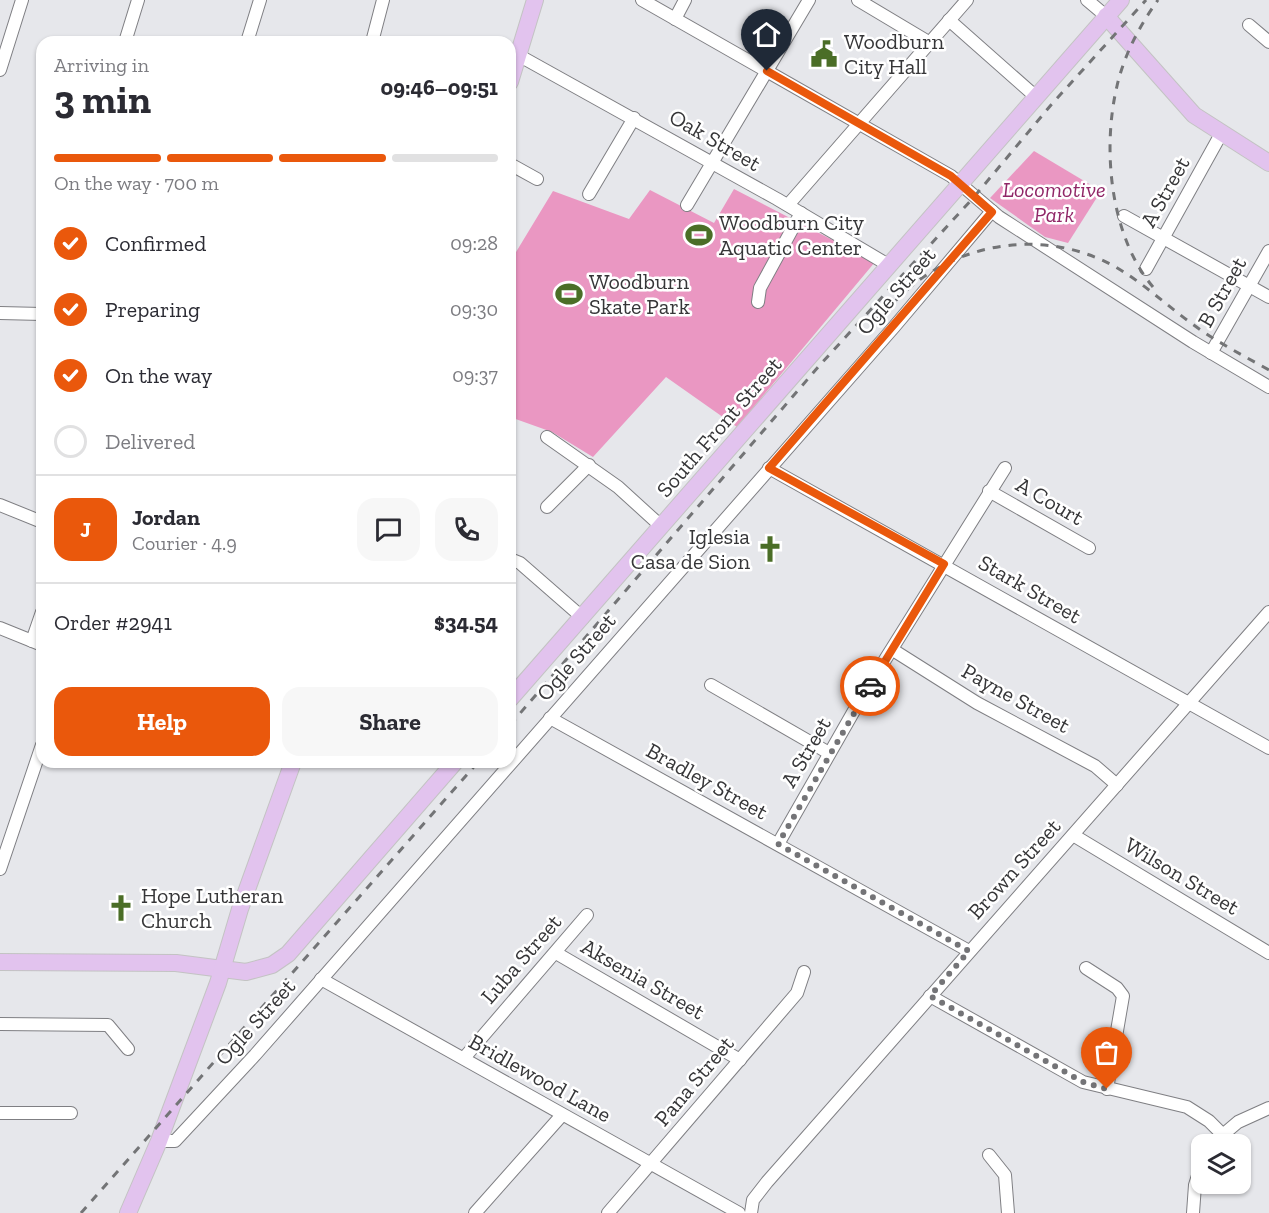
<!DOCTYPE html>
<html lang="en">
<head>
<meta charset="utf-8">
<style>
  :root { --surface:#fff; --page:#f7f7f7; --text:#2b2b33; --muted:#7c7c81; --line:#e1e1e2; --accent:#ea580c }
  body { margin:0; font-family:"Zilla Slab",serif; background:var(--page); color:var(--text); height:100vh; display:flex; flex-direction:column; font-size:22px; white-space:nowrap }
  * { box-sizing:border-box; margin:0 }
  p { font-size:20px; color:var(--muted) }
  .icon { flex:none; width:33px; height:33px; fill:none; stroke:currentColor; stroke-width:2; stroke-linecap:round; stroke-linejoin:round }
  .map { position:relative; flex:1; overflow:hidden }
  .sheet { position:absolute; left:36px; top:36px; width:480px; height:732px; display:flex; flex-direction:column; background:var(--surface); border-radius:18px; box-shadow:0 2px 4px #0004 }
  .sheet>* { flex:none }
  .fabs { position:absolute; left:1191px; top:1134px; display:grid; gap:12px }
  .fabs a { display:grid; place-items:center; width:60px; height:60px; border-radius:12px; background:var(--surface); box-shadow:0 2px 4px #0004; font-size:30px }
  .pin { position:absolute; display:grid; place-items:center; width:51px; height:51px; color:#fff; margin:-62px -26px; border-radius:50% 50% 50% 0; rotate:-45deg; box-shadow:0 0 6px #0007 }
  .pin .icon { rotate:45deg }
  .courier { position:absolute; display:grid; place-items:center; width:60px; height:60px; margin:-30px; border:4px solid #ea580c; border-radius:50%; background:#fff; color:#222; box-shadow:0 2px 8px #0007 }
  .headline em { font-style:normal; font-weight:700 }
  .headline div { display:flex; flex-direction:column-reverse }
  .headline { display:flex; align-items:center; justify-content:space-between; height:102px; padding:0 18px }
  h1 { font-size:39px; font-weight:700; line-height:45px }
  .bar { display:grid; grid-template-columns:repeat(4,1fr); gap:9px 6px; align-content:center; height:72px; padding:0 18px }
  .bar i { height:8px; border-radius:4px; background:var(--line) }
  .bar .active { background:var(--accent) }
  .bar p { grid-column:span 4 }
  .line { display:flex; align-items:center; gap:15px; padding:0 18px; border-top:2px solid var(--line) }
  .line div { flex:1 }
  .round { display:grid; place-items:center; flex:none; width:63px; height:63px; border-radius:18px; background:var(--page) }
  ol { padding:0 18px; list-style:none }
  li { display:flex; align-items:center; gap:18px; height:66px }
  li p { margin-inline-start:auto }
  li .icon { padding:6px; border-radius:50%; background:var(--accent); color:#fff; stroke-width:4 }
  li:last-child { color:var(--muted) }
  li i { width:33px; height:33px; border:3px solid var(--line); border-radius:50% }
  .cta { display:flex; gap:12px; margin-top:auto; padding:12px 18px }
  .cta a { flex:1; height:69px; border-radius:18px; background:var(--accent); color:#fff; font-size:24px; font-weight:700; line-height:69px; text-align:center }
  .cta a+a { background:var(--page); color:var(--text) }
  .map>svg:first-child { display:block }
</style>
</head>
<body>
<div class="map">
<svg width="1269" height="1213" viewBox="0 0 1269 1213">
  <rect width="100%" height="100%" fill="#e6e7eb"/>
  <g fill="#ea97c2">
    <polygon points="1034,151 1101,191 1068,243 1045,237 990,198"/>
    <polygon points="734,189 875,262 737,427 666,377 593,457 552,432 510,417 510,262 553,191 629,219 650,190 714,223"/>
  </g>
  <g fill="none" stroke-linecap="round" stroke-linejoin="round">
    <defs>
      <g id="minor">
        <polyline points="642,0 951,176 999,217 1193,342 1269,387"/>
        <polyline points="858,0 930,43"/>
        <polyline points="1087,0 1106,16"/>
        <polyline points="675,19 685,0"/>
        <polyline points="949,20 1035,96"/>
        <polyline points="1249,25 1269,42"/>
        <polyline points="125,42 138,0"/>
        <polyline points="247,42 260,0"/>
        <polyline points="372,42 383,0"/>
        <polyline points="518,55 777,199 890,266"/>
        <polyline points="0,70 22,0"/>
        <polyline points="510,164 537,179"/>
        <polyline points="589,194 634,118"/>
        <polyline points="687,205 809,0"/>
        <polyline points="788,205 967,0"/>
        <polyline points="1124,216 1269,297"/>
        <polyline points="1146,269 1221,134"/>
        <polyline points="758,302 760,288 801,213"/>
        <polyline points="0,313 42,314"/>
        <polyline points="1211,353 1269,251"/>
        <polyline points="547,437 618,487 662,527"/>
        <polyline points="769,468 1269,748"/>
        <polyline points="989,491 1089,548"/>
        <polyline points="0,505 42,522"/>
        <polyline points="547,507 589,465"/>
        <polyline points="510,559 520,563 583,618"/>
        <polyline points="0,628 42,645"/>
        <polyline points="32,641 42,612"/>
        <polyline points="893,650 977,703 1095,766 1117,785"/>
        <polyline points="711,685 829,753"/>
        <polyline points="550,718 969,951"/>
        <polyline points="1073,835 1269,953"/>
        <polyline points="778,844 863,695 1005,468"/>
        <polyline points="0,869 42,745"/>
        <polyline points="556,953 740,1060"/>
        <polyline points="1086,968 1117,988 1123,996 1107,1089"/>
        <polyline points="321,979 739,1213"/>
        <polyline points="930,996 1083,1082 1187,1107 1209,1121 1222,1134"/>
        <polyline points="0,1024 108,1025 128,1049"/>
        <polyline points="464,1058 587,915"/>
        <polyline points="0,1113 71,1113"/>
        <polyline points="159,1141 175,1141 255,1055 894,327 992,211"/>
        <polyline points="1212,1144 1238,1122 1269,1108"/>
        <polyline points="989,1155 1005,1175 1008,1213"/>
        <polyline points="475,1213 562,1115"/>
        <polyline points="608,1213 797,993 804,972"/>
        <polyline points="751,1213 753,1200 767,1182 1269,612"/>
        <polyline points="1193,1213 1195,1185 1202,1163"/>
      </g>
      <g id="major">
        <polyline points="1106,16 1194,115 1269,163"/>
        <polyline points="510,82 535,0"/>
        <polyline points="510,699 1121,0"/>
        <polyline points="0,962 176,963 246,972 272,965 288,954 455,762"/>
        <polyline points="128,1213 159,1141 218,983 240,909 293,762"/>
      </g>
    </defs>
    <use href="#minor" stroke="#7f7f83" stroke-width="14"/>
    <use href="#major" stroke="#c3c3c3" stroke-width="18"/>
    <use href="#minor" stroke="#fff" stroke-width="12"/>
    <use href="#major" stroke="#e2c3ee" stroke-width="16"/>
    <g stroke="#737476" stroke-width="3" stroke-dasharray="8 8" stroke-linecap="butt">
      <path d="M1153 287C1110 236 1102 149 1117 86 1124 55 1140 25 1158 0"/>
      <path d="M873 323C891 306 907 287 928 274 984 238 1055 234 1114 266 1142 282 1165 304 1191 323 1215 341 1242 355 1269 370"/>
      <polyline points="510,725 819,366 974,197 1051,105 1146,0"/>
      <polyline points="81,1213 478,762"/>
    </g>
  </g>
  <g fill="none" stroke-linecap="round" stroke-linejoin="round">
    <polyline stroke="#747477" stroke-width="6" stroke-dasharray="0 10.8" points="870,686 778,844 969,951 930,996 1083,1082 1107,1089"/>
    <polyline stroke="#ea580c" stroke-width="8" points="767,71 951,176 992,212 769,468 944,564 870,686"/>
  </g>
  <defs>
    <symbol id="civic-bare" viewBox="-9 -9 18 18"><path d="M-.6-6.5H3V-4.5H.6V-3L4-1V1h2V6H-6V1h2V-1L-.6-3ZM-1.2 2.5V6h2.4V2.5Z" fill="#4b6e27" stroke="#fff" stroke-width="2.5" paint-order="stroke"/></symbol>
    <symbol id="stadium-bare" viewBox="-9 -9 18 18"><path d="M0-5a6.5 5 0 1 0 0 10a6.5 5 0 1 0 0-10ZM-3.5-1.8h7v3.6h-7Z" fill="#4b6e27" stroke="#fff" stroke-width="2.5" paint-order="stroke"/></symbol>
    <symbol id="church-bare" viewBox="-9 -9 18 18"><path d="M-1.2-6h2.4v3.5h3.3v2.4h-3.3V6h-2.4V-.1h-3.3v-2.4h3.3Z" fill="#4b6e27" stroke="#fff" stroke-width="2.5" paint-order="stroke"/></symbol>
  </defs>
  <g fill-rule="evenodd">
    <use href="#civic-bare" x="805" y="35" width="38" height="38"/>
    <use href="#stadium-bare" x="680" y="216" width="38" height="38"/>
    <use href="#stadium-bare" x="550" y="275" width="38" height="38"/>
    <use href="#church-bare" x="751" y="530" width="38" height="38"/>
    <use href="#church-bare" x="102" y="889" width="38" height="38"/>
  </g>
  <g text-anchor="middle" dominant-baseline="central" stroke-width="5" stroke-linejoin="round" paint-order="stroke">
    <g font-size="22" fill="#363638" stroke="#fff" text-anchor="start">
      <text x="844" y="41">Woodburn<tspan x="844" dy="25">City Hall</tspan></text>
      <text x="719" y="222">Woodburn City<tspan x="719" dy="25">Aquatic Center</tspan></text>
      <text x="589" y="281">Woodburn<tspan x="589" dy="25">Skate Park</tspan></text>
      <text x="750" y="536" text-anchor="end">Iglesia<tspan x="750" dy="25">Casa de Sion</tspan></text>
      <text x="141" y="895">Hope Lutheran<tspan x="141" dy="25">Church</tspan></text>
    </g>
    <g font-size="22" fill="#363638" stroke="#fff">
      <text transform="translate(715 140) rotate(30)">Oak Street</text>
      <text transform="translate(1165 192) rotate(-61)">A Street</text>
      <text transform="translate(896 291) rotate(-49)">Ogle Street</text>
      <text transform="translate(1222 292) rotate(-61)">B Street</text>
      <text transform="translate(719 427) rotate(-49)">South Front Street</text>
      <text transform="translate(1050 501) rotate(30)">A Court</text>
      <text transform="translate(1030 589) rotate(30)">Stark Street</text>
      <text transform="translate(576 657) rotate(-49)">Ogle Street</text>
      <text transform="translate(1016 698) rotate(29)">Payne Street</text>
      <text transform="translate(806 752) rotate(-60)">A Street</text>
      <text transform="translate(707 781) rotate(29)">Bradley Street</text>
      <text transform="translate(1014 869) rotate(-48)">Brown Street</text>
      <text transform="translate(1182 876) rotate(31)">Wilson Street</text>
      <text transform="translate(521 959) rotate(-49)">Luba Street</text>
      <text transform="translate(643 979) rotate(30)">Aksenia Street</text>
      <text transform="translate(255 1022) rotate(-48)">Ogle Street</text>
      <text transform="translate(540 1078) rotate(29)">Bridlewood Lane</text>
      <text transform="translate(694 1081) rotate(-50)">Pana Street</text>
    </g>
    <g font-size="22" font-style="italic" fill="#902667" stroke="#fff">
      <text x="1054" y="189">Locomotive<tspan x="1054" dy="25">Park</tspan></text>
    </g>
  </g>
</svg>
<div class="fabs">
<a><svg class="icon" aria-label="layers" viewBox="0 0 24 24"><path d="M12 4l9 5-9 5-9-5zM3 14l9 5 9-5"/></svg></a>
</div>
<div class="pin" style="left:1107px;top:1089px;background:#ea580c"><svg class="icon" aria-label="bag" viewBox="0 0 24 24"><path d="M5 8h14l-1 12H6zM9 8a3 3 0 0 1 6 0"/></svg></div>
<div class="pin" style="left:767px;top:71px;background:#1f2937"><svg class="icon" aria-label="home" viewBox="0 0 24 24"><path d="M3 11l9-7 9 7M6 9v11h12V9"/></svg></div>
<div class="courier" style="left:870px;top:686px"><svg class="icon" aria-label="car" viewBox="0 0 24 24"><path d="M5 17H2v-5l4-1 3-4h7l3 4 3 1v5h-3M9 17h6M6 11h13"/><circle cx="7" cy="17" r="2"/><circle cx="17" cy="17" r="2"/></svg></div>
<section class="sheet">
<div class="headline"><div><h1>3 min</h1><p>Arriving in</p></div><em>09:46–09:51</em></div>
<div class="bar"><i class="active"></i><i class="active"></i><i class="active"></i><i></i><p>On the way · 700 m</p></div>
<ol>
<li><svg class="icon" aria-label="check" viewBox="0 0 24 24"><path d="M5 12l5 5 9-10"/></svg>Confirmed<p>09:28</p></li>
<li><svg class="icon" aria-label="check" viewBox="0 0 24 24"><path d="M5 12l5 5 9-10"/></svg>Preparing<p>09:30</p></li>
<li><svg class="icon" aria-label="check" viewBox="0 0 24 24"><path d="M5 12l5 5 9-10"/></svg>On the way<p>09:37</p></li>
<li><i></i>Delivered</li>
</ol>
<div class="line" style="height:108px"><b class="round" style="background:var(--accent);color:#fff">J</b><div><b>Jordan</b><p>Courier · 4.9</p></div><a class="round"><svg class="icon" aria-label="chat" viewBox="0 0 24 24"><path d="M4 5h16v11H9l-5 4z"/></svg></a><a class="round"><svg class="icon" aria-label="phone" viewBox="0 0 24 24"><path d="M5 4h4l2 5-3 2q2 4 5 5l2-3 5 2v4C11 20 4 13 5 4z"/></svg></a></div>
<div class="line" style="height:78px"><div>Order #2941</div><b>$34.54</b></div>
<div class="cta"><a>Help</a><a>Share</a></div>
</section>
</div>
</body>
</html>
